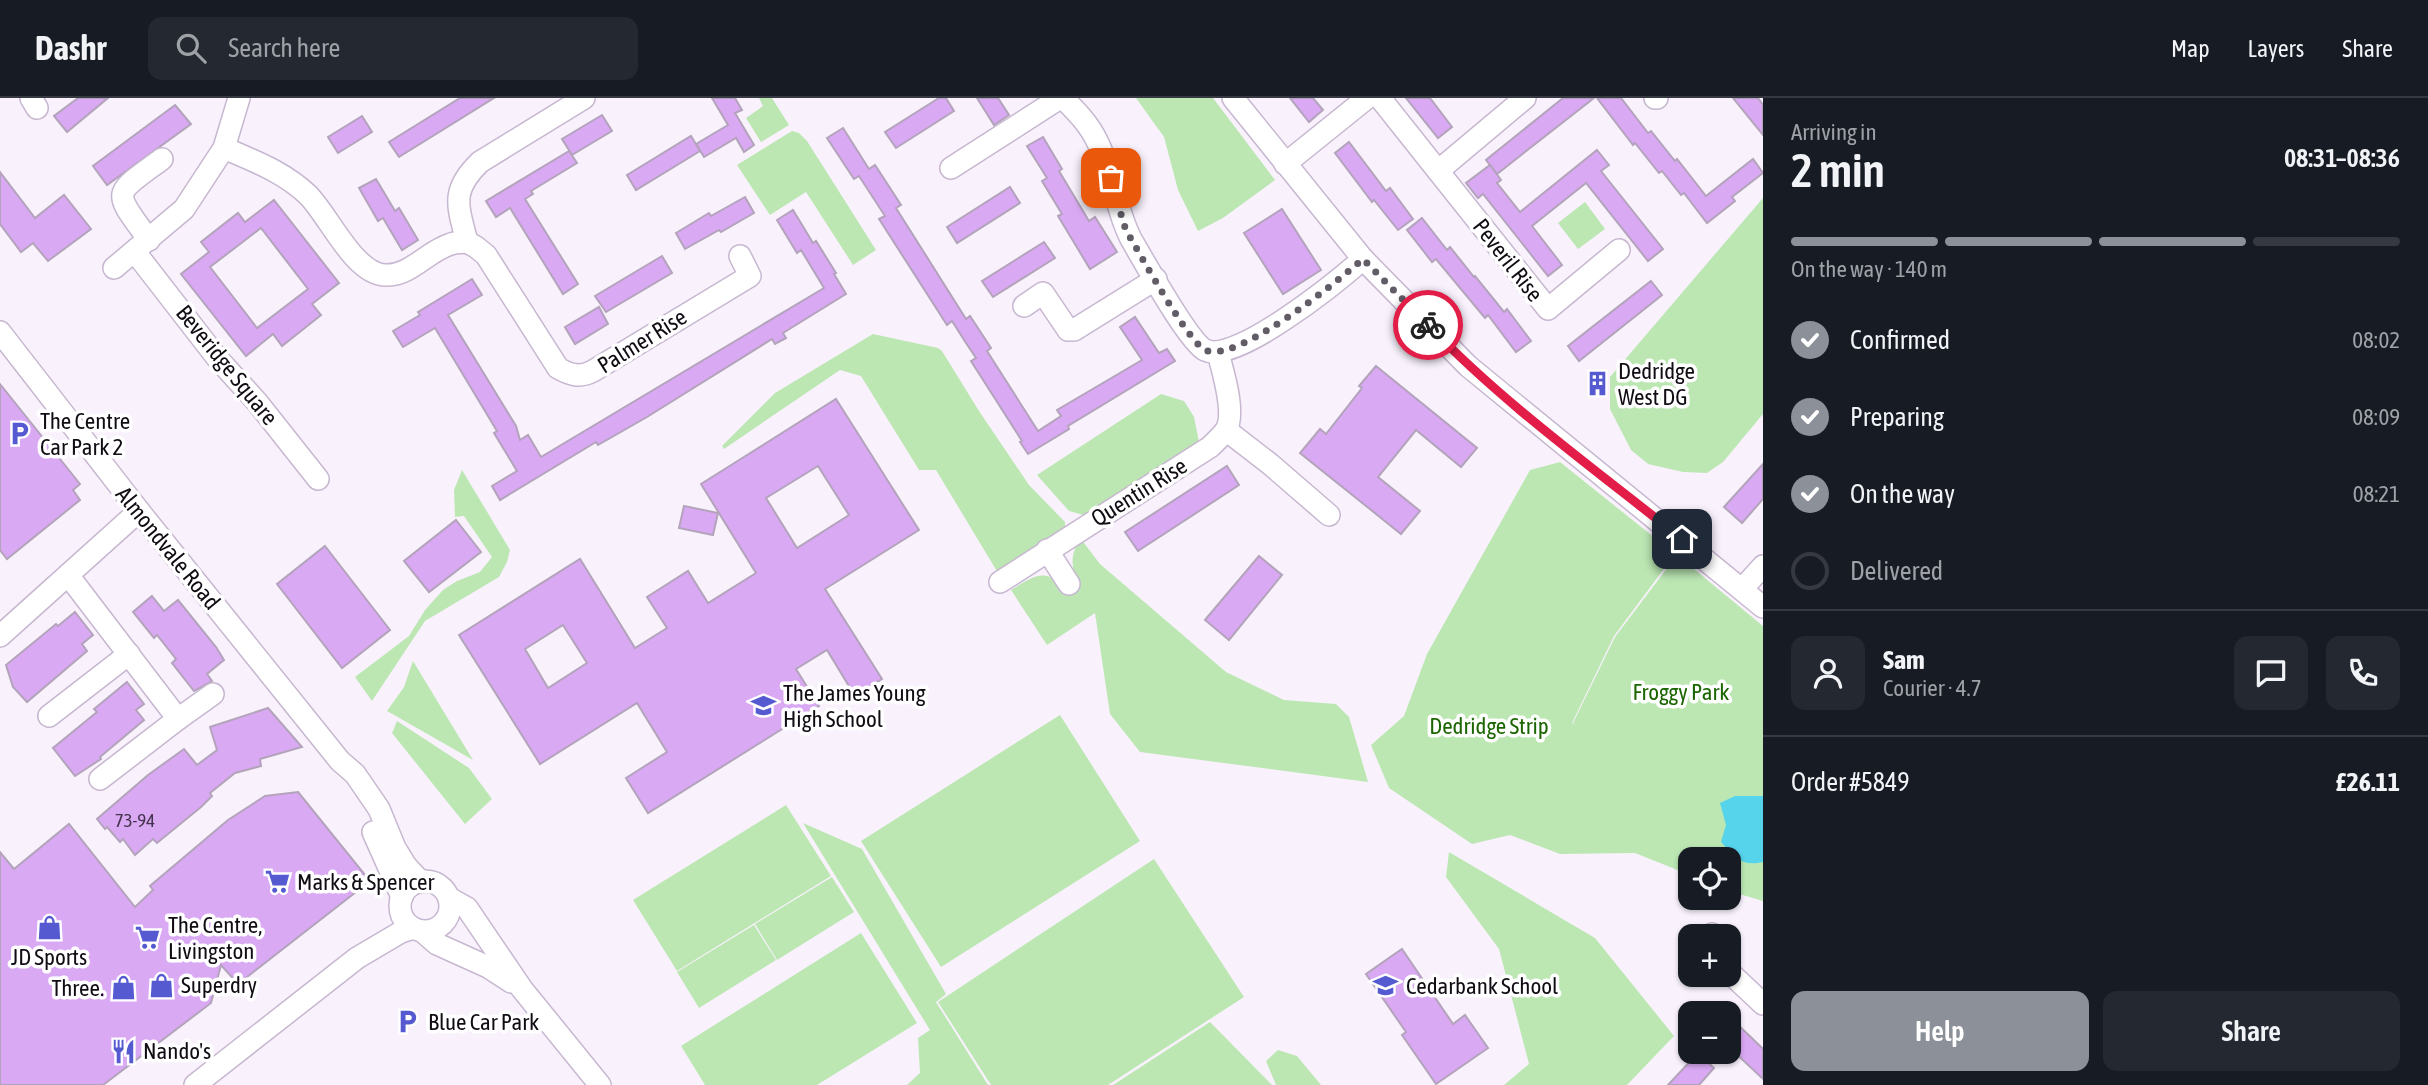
<!DOCTYPE html>
<html lang="en">
<head>
<meta charset="utf-8">
<style>
  :root { --surface:#171b24; --page:#242831; --text:#f1f3f6; --muted:#9ea1a6; --line:#363941; --accent:#8c9099 }
  body { margin:0; font-family:"Asap Condensed",sans-serif; background:var(--page); color:var(--text); height:100vh; display:flex; flex-direction:column; font-size:26px; white-space:nowrap }
  * { box-sizing:border-box; margin:0 }
  p { font-size:23px; color:var(--muted) }
  .icon { flex:none; width:38px; height:38px; fill:none; stroke:currentColor; stroke-width:2; stroke-linecap:round; stroke-linejoin:round }
  .map { position:relative; flex:1; overflow:hidden }
  .details { display:flex; flex-direction:column; background:var(--surface); width:665px }
  .details>* { flex:none }
  .buttons { position:absolute; left:1678px; top:749px; display:grid; gap:14px }
  .buttons a { display:grid; place-items:center; width:63px; height:63px; border-radius:14px; background:var(--surface); box-shadow:0 2px 5px #0004; font-size:35px }
  .pin { position:absolute; display:grid; place-items:center; width:60px; height:60px; color:#fff; margin:-30px; border-radius:14px; box-shadow:0 4px 10px #0006 }
  .courier { position:absolute; display:grid; place-items:center; width:70px; height:70px; margin:-35px; border:5px solid #e11d48; border-radius:50%; background:#fff; color:#222; box-shadow:0 2px 9px #0007 }
  .summary em { font-style:normal; font-weight:600 }
  .summary div { display:flex; flex-direction:column-reverse }
  .summary { display:flex; align-items:center; justify-content:space-between; height:119px; padding:0 28px }
  h1 { font-size:46px; font-weight:600; line-height:52px }
  .bar { display:grid; grid-template-columns:repeat(4,1fr); gap:10px 7px; align-content:center; height:84px; padding:0 28px }
  .bar i { height:9px; border-radius:5px; background:var(--line) }
  .bar .on { background:var(--accent) }
  .bar p { grid-column:span 4 }
  .line { display:flex; align-items:center; gap:18px; padding:0 28px; border-top:2px solid var(--line) }
  .line div { flex:1 }
  .round { display:grid; place-items:center; flex:none; width:74px; height:74px; border-radius:14px; background:var(--page) }
  ol { padding:0 28px; list-style:none }
  li { display:flex; align-items:center; gap:21px; height:77px }
  li p { margin-inline-start:auto }
  li .icon { padding:7px; border-radius:50%; background:var(--accent); color:#fff; stroke-width:4 }
  li:last-child { color:var(--muted) }
  li i { width:38px; height:38px; border:4px solid var(--line); border-radius:50% }
  .action { display:flex; gap:14px; margin-top:auto; padding:14px 28px }
  .action a { flex:1; height:80px; border-radius:14px; background:var(--accent); color:#fff; font-size:28px; font-weight:600; line-height:80px; text-align:center }
  .action a+a { background:var(--page); color:var(--text) }
  header { display:flex; align-items:center; gap:42px; box-sizing:border-box; height:98px; padding:0 35px; background:var(--surface); border-bottom:2px solid var(--line) }
  header strong { font-size:33px }
  nav { display:flex; gap:38px; margin-inline-start:auto; font-size:24px }
  .search { width:490px; height:63px; background:var(--page); display:flex; align-items:center; gap:18px; box-sizing:border-box; padding:0 24px; border-radius:14px; color:var(--muted); font-size:26px }
  main { display:flex; flex:1; min-height:0 }
  .map>svg:first-child { display:block }
</style>
</head>
<body>
<header>
<strong>Dashr</strong>
<div class="search"><svg class="icon" aria-label="search" viewBox="0 0 24 24"><circle cx="10" cy="10" r="6"/><path d="M15 15l6 6"/></svg>Search here</div>
<nav><a>Map</a><a>Layers</a><a>Share</a></nav>
</header>
<main>
<div class="map">
<svg width="1763" height="987" viewBox="0 0 1763 987">
  <rect width="100%" height="100%" fill="#f9f2fd"/>
  <g fill="#bce7b3">
    <polygon points="759,0 772,0 789,27 761,44 746,20 763,8"/>
    <polygon points="1136,0 1213,0 1275,82 1223,120 1198,133 1178,92 1164,39"/>
    <polygon points="792,33 799,35 807,43 876,152 853,167 806,94 770,117 737,67"/>
    <polygon points="1763,100 1763,316 1723,364 1707,375 1683,374 1648,366 1631,352 1610,311 1610,279"/>
    <polygon points="1585,104 1605,131 1578,151 1558,125"/>
    <polygon points="873,236 938,250 942,253 979,313 1029,387 1065,424 1065,431 998,475 936,372 919,372 861,278 840,272 724,351 722,348 775,295"/>
    <polygon points="1161,296 1184,303 1194,319 1199,344 1087,418 1069,413 1037,377"/>
    <polygon points="1560,364 1675,456 1614,538 1572,625 1577,627 1573,625 1615,539 1677,457 1763,528 1763,803 1729,793 1729,761 1690,761 1690,777 1635,755 1560,756 1510,737 1472,746 1389,690 1371,647 1404,618 1427,556 1530,372"/>
    <polygon points="462,372 510,452 507,464 499,479 425,523 372,603 355,579 409,538 425,512 443,492 457,483 480,474 492,459 464,418 455,419 454,392"/>
    <path d="M1081 441 1100 466 1226 574 1284 602 1336 606 1349 619 1368 684 1140 654 1110 616 1095 515 1047 547 1011 492C1037 476 1048 468 1069 497L1080 491C1072 473 1068 457 1081 441Z"/>
    <polygon points="413,563 473,662 387,613 404,589"/>
    <polygon points="1060,617 1140,743 941,869 861,743"/>
    <polygon points="397,623 469,670 492,701 465,726 392,635"/>
    <polygon points="786,707 831,778 677,873 633,802"/>
    <polygon points="803,725 862,751 946,896 936,904 988,987 907,987 920,975 918,940 930,932"/>
    <polygon points="1449,754 1595,840 1674,938 1627,987 1504,987 1529,966 1499,851 1446,779"/>
    <polygon points="1154,761 1244,899 1108,987 991,987 938,904"/>
    <polygon points="832,779 854,814 777,862 755,826"/>
    <polygon points="754,827 776,862 699,910 677,874"/>
    <polygon points="861,835 917,925 817,987 705,987 681,948"/>
    <polygon points="1210,924 1272,987 1113,987"/>
    <polygon points="1278,952 1297,958 1321,987 1276,987 1266,963"/>
  </g>
  <path fill="#56d4ec" d="M1735 698H1763V764C1741 769 1735 759 1721 744L1726 727 1720 705Z"/>
  <g fill="#daa9f4" stroke="#b3a3bb" stroke-width="2" fill-rule="evenodd">
    <polygon points="78,0 108,0 67,34 54,18"/>
    <polygon points="460,0 494,0 399,59 389,44"/>
    <polygon points="712,0 735,0 742,12 735,15 754,47 744,54 736,40 704,59 696,46 728,27"/>
    <polygon points="939,0 946,0 954,13 896,50 885,34"/>
    <polygon points="977,0 998,0 1009,17 994,27"/>
    <polygon points="1290,0 1313,0 1323,12 1309,24"/>
    <polygon points="1406,0 1430,0 1452,29 1438,40"/>
    <polygon points="1563,0 1594,0 1497,76 1486,62"/>
    <polygon points="1597,0 1621,0 1648,35 1651,33 1675,63 1677,61 1706,98 1753,61 1763,75 1732,99 1735,103 1707,125 1684,95 1681,97 1662,73 1659,75 1635,45 1633,47"/>
    <polygon points="1733,0 1758,0 1763,7 1763,37"/>
    <polygon points="175,7 191,26 107,87 93,68"/>
    <polygon points="602,17 612,33 572,57 562,41"/>
    <polygon points="362,18 372,34 338,55 328,39"/>
    <polygon points="843,30 869,71 875,67 901,107 896,110 966,221 970,218 991,250 987,253 1038,333 1061,318 1057,312 1142,262 1120,229 1135,219 1159,255 1167,251 1175,263 1068,328 1069,331 1028,356 1020,344 1022,343 971,263 976,260 966,245 952,223 947,227 879,121 885,118 859,78 854,81 827,40"/>
    <polygon points="691,38 700,53 636,92 627,77"/>
    <polygon points="1043,39 1062,71 1059,73 1089,123 1095,119 1117,154 1090,171 1058,118 1062,116 1042,83 1047,80 1027,48"/>
    <polygon points="1349,44 1386,93 1390,90 1413,121 1398,132 1374,102 1372,104 1335,55"/>
    <polygon points="1597,52 1609,67 1601,73 1663,151 1648,163 1586,85 1532,128 1562,167 1548,178 1483,96 1478,100 1466,85 1490,67 1501,82 1497,85 1520,114"/>
    <polygon points="569,53 577,65 531,93 533,96 525,101 578,186 563,196 510,110 496,119 486,103"/>
    <polygon points="0,74 35,120 64,97 91,131 48,163 33,145 21,154 0,126"/>
    <polygon points="376,81 395,113 399,110 418,142 402,152 383,120 378,123 359,90"/>
    <polygon points="1010,89 1020,105 957,145 947,129"/>
    <polygon points="745,99 754,115 721,134 719,132 685,151 676,135 709,115 711,118"/>
    <path d="M274 102 339 185 312 206 321 217 282 248 273 236 246 258 181 176 209 154 201 144 238 115 245 124ZM261 130 308 191 257 230 210 169Z"/>
    <polygon points="1282,111 1321,172 1283,196 1244,135"/>
    <polygon points="793,112 813,145 816,143 836,175 834,176 846,196 783,235 786,240 775,246 772,241 647,319 598,347 596,344 500,402 492,388 517,373 494,335 497,333 435,230 403,249 393,233 420,217 418,214 472,181 482,197 448,217 516,328 520,342 528,337 541,359 824,190 801,152 797,155 777,122"/>
    <polygon points="1422,120 1447,152 1450,149 1474,179 1475,178 1504,214 1507,211 1531,243 1516,254 1488,217 1485,220 1436,161 1432,164 1407,132"/>
    <polygon points="1044,144 1055,160 993,199 982,183"/>
    <polygon points="662,158 672,175 606,214 595,198"/>
    <polygon points="1651,183 1662,197 1579,263 1568,248"/>
    <polygon points="599,209 608,226 575,246 565,229"/>
    <polygon points="1376,268 1477,350 1461,369 1416,332 1378,379 1420,413 1401,436 1300,355 1320,331 1326,336 1362,290 1359,288"/>
    <polygon points="0,286 80,386 73,392 80,402 7,461 0,452"/>
    <path d="M836 301 919 432 825 491 882 581 855 598 827 552 796 571 819 608 648 715 626 680 667 654 637 605 540 666 459 537 580 461 635 550 667 530 647 499 688 473 708 505 756 475 701 386ZM818 368 849 417 797 450 766 400ZM563 527 587 565 548 590 525 551Z"/>
    <polygon points="1763,366 1763,401 1742,425 1724,409"/>
    <polygon points="1227,368 1239,387 1138,453 1125,434"/>
    <polygon points="684,408 718,415 713,437 679,430"/>
    <polygon points="456,422 481,454 429,494 404,463"/>
    <polygon points="325,448 390,532 342,570 277,486"/>
    <polygon points="1259,458 1282,477 1229,542 1205,522"/>
    <polygon points="152,498 164,513 178,502 216,549 224,562 207,576 212,583 194,593 172,565 176,561 157,537 154,540 133,514"/>
    <polygon points="75,514 93,537 82,546 87,553 27,604 13,589 6,567 56,526 58,528"/>
    <polygon points="127,584 144,606 136,612 144,622 100,659 101,661 75,678 53,650 97,614 94,611"/>
    <polygon points="268,610 302,649 260,661 261,668 235,675 210,695 212,698 201,709 157,745 153,741 135,757 123,741 120,744 107,729 105,731 97,721 148,677 184,651 197,667 217,652 210,629"/>
    <polygon points="298,694 370,783 238,886 221,867 211,905 103,987 0,987 0,754 14,771 69,726 135,809 153,792 150,788 228,722 265,698"/>
    <polygon points="1402,851 1453,926 1465,917 1488,950 1436,986 1402,937 1406,934 1366,876"/>
    <polygon points="1729,918 1763,951 1763,981 1729,949"/>
    <polygon points="1698,955 1714,970 1699,987 1668,987"/>
  </g>
  <g fill="none" stroke-linecap="round" stroke-linejoin="round">
    <defs>
      <g id="minor">
        <polyline points="31,0 37,10"/>
        <path d="M1063 0C1076 13 1089 26 1097 43 1113 74 1115 110 1131 141 1144 163 1188 243 1205 252 1235 267 1338 183 1363 161"/>
        <polyline points="1233,0 1363,161 1468,268 1763,509"/>
        <polyline points="1380,0 1438,73 1525,0"/>
        <polyline points="1655,0 1657,0"/>
        <path d="M224 50C254 63 284 74 308 97 329 118 353 174 384 177 410 179 427 153 451 146 455 144 462 145 467 144 458 108 450 93 480 64L584 0"/>
        <polyline points="1285,66 1367,0"/>
        <polyline points="951,70 1060,0"/>
        <polyline points="1438,73 1548,211 1619,152"/>
        <path d="M149 142C112 91 112 98 162 61"/>
        <path d="M467 144 476 149 486 157 558 270C570 277 580 280 593 273L750 178 740 158"/>
        <polyline points="135,154 218,261 257,304 318,381"/>
        <polyline points="114,170 184,111 224,50 239,0"/>
        <polyline points="1024,208 1043,195 1068,232 1074,232 1156,181"/>
        <polyline points="0,234 139,413 340,663 355,676 379,711 395,750 406,768 421,784"/>
        <polyline points="1226,332 1270,366 1329,417"/>
        <polyline points="1047,452 1069,486"/>
        <polyline points="68,477 178,621 100,681"/>
        <path d="M1000 484 1210 349C1215 344 1222 338 1226 332 1236 315 1223 274 1218 255"/>
        <polyline points="1743,490 1763,468"/>
        <polyline points="0,538 139,413"/>
        <polyline points="49,618 129,556"/>
        <polyline points="178,621 213,596"/>
        <polyline points="373,734 402,799"/>
        <circle cx="425" cy="808" r="25"/>
        <polyline points="449,800 467,810 522,891 600,987"/>
        <polyline points="422,833 437,846 488,869 511,884"/>
        <polyline points="1710,838 1712,836"/>
        <polyline points="1729,874 1763,906"/>
        <polyline points="195,987 357,860 401,834 413,830"/>
      </g>
    </defs>
    <use href="#minor" stroke="#c7b7d0" stroke-width="24"/>
    <use href="#minor" stroke="#fff" stroke-width="21"/>
  </g>
  <g fill="none" stroke-linecap="round" stroke-linejoin="round">
    <path stroke="#625c66" stroke-width="7" stroke-dasharray="0 12.6" d="M1111 80 1124 127 1131 141C1144 163 1188 243 1205 252 1235 267 1338 183 1363 161L1428 227"/>
    <path stroke="#e11d48" stroke-width="9" d="M1428 227C1505 307 1596 372 1682 441"/>
  </g>
  <defs>
    <symbol id="building-bare" viewBox="-9 -9 18 18"><path d="M-4-6H4V6H1V3H-1V6H-4ZM-2.5-4.3h1.7v1.8h-1.7ZM.8-4.3h1.7v1.8H.8ZM-2.5-1h1.7V.8h-1.7ZM.8-1h1.7V.8H.8Z" fill="#555ad1" stroke="#fff" stroke-width="2.5" paint-order="stroke"/></symbol>
    <symbol id="parking-bare" viewBox="-9 -9 18 18"><path d="M-3.5-5.5H1a3.5 3.5 0 0 1 0 7H-1V5.5H-3.5ZM-1-3.4V-.6H.8a1.4 1.4 0 0 0 0-2.8Z" fill="#555ad1" stroke="#fff" stroke-width="2.5" paint-order="stroke"/></symbol>
    <symbol id="school-bare" viewBox="-9 -9 18 18"><path d="M0-5L7-2L0 1L-7-2ZM-4 1L0 2.5L4 1V4Q0 6-4 4Z" fill="#555ad1" stroke="#fff" stroke-width="2.5" paint-order="stroke"/></symbol>
    <symbol id="supermarket-bare" viewBox="-9 -9 18 18"><path d="M-6-5.5h2.5l.6 2H6L4.5 2H-2.5L-4.4-4H-6ZM-1.5 3.2a1.3 1.3 0 1 0 .1 0ZM3 3.2a1.3 1.3 0 1 0 .1 0Z" fill="#555ad1" stroke="#fff" stroke-width="2.5" paint-order="stroke"/></symbol>
    <symbol id="shop-bare" viewBox="-9 -9 18 18"><path d="M-5-2.5h2.3a2.7 3.5 0 0 1 5.4 0H5L5.5 6h-11ZM-1.5-2.5h3a1.5 2.3 0 0 0-3 0Z" fill="#555ad1" stroke="#fff" stroke-width="2.5" paint-order="stroke"/></symbol>
    <symbol id="restaurant-bare" viewBox="-9 -9 18 18"><path d="M-5-6h1v4h1v-4h1v4h1v-4h1v5L-1.5 .5V6h-2V.5L-5-1ZM5-6V6H3V1.5H1.5Q1.5-4 5-6Z" fill="#555ad1" stroke="#fff" stroke-width="2.5" paint-order="stroke"/></symbol>
  </defs>
  <g fill-rule="evenodd">
    <use href="#building-bare" x="1580" y="268" width="35" height="35"/>
    <use href="#parking-bare" x="2" y="318" width="35" height="35"/>
    <use href="#school-bare" x="746" y="590" width="35" height="35"/>
    <use href="#supermarket-bare" x="260" y="766" width="35" height="35"/>
    <use href="#shop-bare" x="32" y="812" width="35" height="35"/>
    <use href="#supermarket-bare" x="130" y="822" width="35" height="35"/>
    <use href="#shop-bare" x="144" y="870" width="35" height="35"/>
    <use href="#school-bare" x="1368" y="870" width="35" height="35"/>
    <use href="#shop-bare" x="106" y="872" width="35" height="35"/>
    <use href="#parking-bare" x="390" y="906" width="35" height="35"/>
    <use href="#restaurant-bare" x="106" y="936" width="35" height="35"/>
  </g>
  <g text-anchor="middle" dominant-baseline="central" stroke-width="7" stroke-linejoin="round" paint-order="stroke">
    <g font-size="19" fill="#43334c">
      <text x="135" y="722">73-94</text>
    </g>
    <g font-size="23" fill="#110c14" stroke="#fff">
      <text transform="translate(1508 162) rotate(52)">Peveril Rise</text>
      <text transform="translate(642 243) rotate(-32)">Palmer Rise</text>
      <text transform="translate(227 267) rotate(51)">Beveridge Square</text>
      <text transform="translate(1139 394) rotate(-32)">Quentin Rise</text>
      <text transform="translate(168 450) rotate(51)">Almondvale Road</text>
    </g>
    <g font-size="23" fill="#110c14" stroke="#fff" text-anchor="start">
      <text x="1618" y="273">Dedridge<tspan x="1618" dy="26">West DG</tspan></text>
      <text x="40" y="323">The Centre<tspan x="40" dy="26">Car Park 2</tspan></text>
      <text x="783" y="595">The James Young<tspan x="783" dy="26">High School</tspan></text>
      <text x="297" y="784">Marks &amp; Spencer</text>
      <text x="168" y="827">The Centre,<tspan x="168" dy="26">Livingston</tspan></text>
      <text x="49" y="859" text-anchor="middle">JD Sports</text>
      <text x="181" y="887">Superdry</text>
      <text x="1406" y="888">Cedarbank School</text>
      <text x="104" y="890" text-anchor="end">Three.</text>
      <text x="428" y="924">Blue Car Park</text>
      <text x="143" y="953">Nando's</text>
    </g>
    <g font-size="23" fill="#1b6600" stroke="#fff">
      <text x="1681" y="594">Froggy Park</text>
      <text x="1489" y="628">Dedridge Strip</text>
    </g>
  </g>
</svg>
<div class="buttons">
<a><svg class="icon" aria-label="locate" viewBox="0 0 24 24"><circle cx="12" cy="12" r="6"/><path d="M12 2v4M12 18v4M2 12h4M18 12h4"/></svg></a>
<a>+</a>
<a>−</a>
</div>
<div class="pin" style="left:1111px;top:80px;background:#ea580c"><svg class="icon" aria-label="bag" viewBox="0 0 24 24"><path d="M5 8h14l-1 12H6zM9 8a3 3 0 0 1 6 0"/></svg></div>
<div class="pin" style="left:1682px;top:441px;background:#1f2937"><svg class="icon" aria-label="home" viewBox="0 0 24 24"><path d="M3 11l9-7 9 7M6 9v11h12V9"/></svg></div>
<div class="courier" style="left:1428px;top:227px"><svg class="icon" aria-label="bike" viewBox="0 0 24 24"><circle cx="6" cy="16" r="4"/><circle cx="18" cy="16" r="4"/><path d="M6 16l4-8h5l3 8M10 8l3 8H6M13 5h3"/></svg></div>
</div>
<section class="details">
<div class="summary"><div><h1>2 min</h1><p>Arriving in</p></div><em>08:31–08:36</em></div>
<div class="bar"><i class="on"></i><i class="on"></i><i class="on"></i><i></i><p>On the way · 140 m</p></div>
<ol>
<li><svg class="icon" aria-label="check" viewBox="0 0 24 24"><path d="M5 12l5 5 9-10"/></svg>Confirmed<p>08:02</p></li>
<li><svg class="icon" aria-label="check" viewBox="0 0 24 24"><path d="M5 12l5 5 9-10"/></svg>Preparing<p>08:09</p></li>
<li><svg class="icon" aria-label="check" viewBox="0 0 24 24"><path d="M5 12l5 5 9-10"/></svg>On the way<p>08:21</p></li>
<li><i></i>Delivered</li>
</ol>
<div class="line" style="height:126px"><a class="round"><svg class="icon" aria-label="person" viewBox="0 0 24 24"><circle cx="12" cy="8" r="4"/><path d="M4 21q1-7 8-7t8 7"/></svg></a><div><b>Sam</b><p>Courier · 4.7</p></div><a class="round"><svg class="icon" aria-label="chat" viewBox="0 0 24 24"><path d="M4 5h16v11H9l-5 4z"/></svg></a><a class="round"><svg class="icon" aria-label="phone" viewBox="0 0 24 24"><path d="M5 4h4l2 5-3 2q2 4 5 5l2-3 5 2v4C11 20 4 13 5 4z"/></svg></a></div>
<div class="line" style="height:91px"><div>Order #5849</div><b>£26.11</b></div>
<div class="action"><a>Help</a><a>Share</a></div>
</section>
</main>
</body>
</html>
